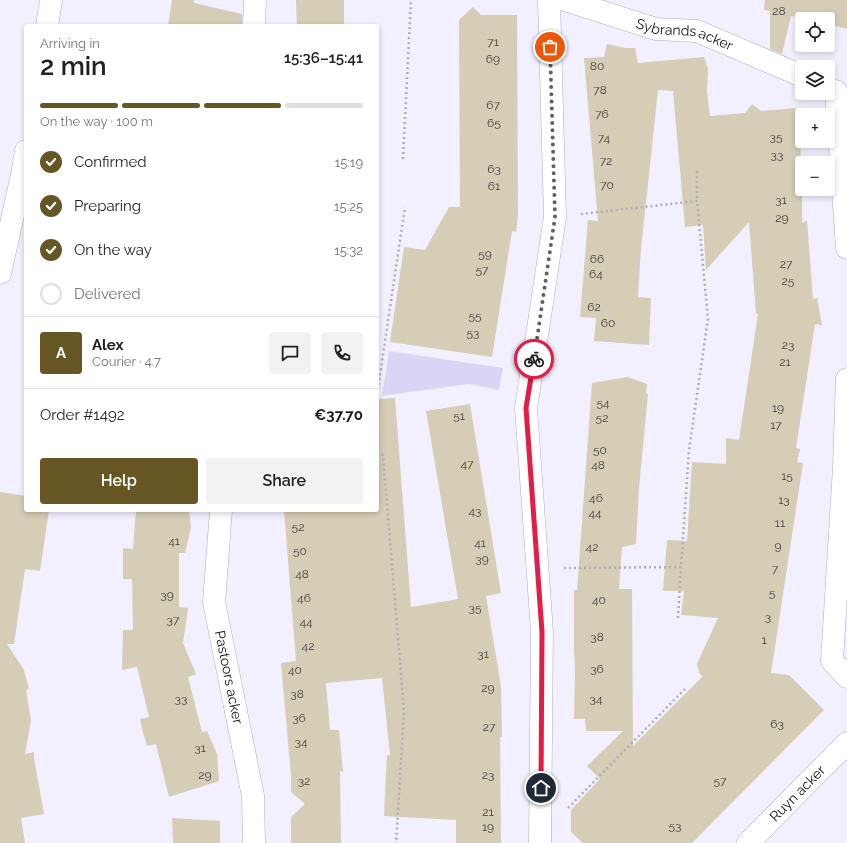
<!DOCTYPE html>
<html lang="en">
<head>
<meta charset="utf-8">
<style>
  :root { --surface:#fff; --page:#f2f2f2; --text:#202124; --muted:#757577; --line:#e0e0e0; --accent:#655623 }
  body { margin:0; font-family:Raleway,sans-serif; background:var(--page); color:var(--text); height:100vh; display:flex; flex-direction:column; font-size:15px; white-space:nowrap }
  * { box-sizing:border-box; margin:0 }
  p { font-size:13px; color:var(--muted) }
  .icon { flex:none; width:22px; height:22px; fill:none; stroke:currentColor; stroke-width:2; stroke-linecap:round; stroke-linejoin:round }
  .map { position:relative; flex:1; overflow:hidden }
  .side { position:absolute; left:24px; top:24px; width:355px; height:488px; display:flex; flex-direction:column; background:var(--surface); border-radius:4px; box-shadow:0 2px 6px #0003 }
  .side>* { flex:none }
  .controls { position:absolute; left:795px; top:12px; display:grid; gap:8px }
  .controls a { display:grid; place-items:center; width:40px; height:40px; border-radius:4px; background:var(--surface); box-shadow:0 2px 6px #0003; font-size:20px }
  .pin { position:absolute; display:grid; place-items:center; width:34px; height:34px; color:#fff; margin:-17px; border:2px solid #fff; border-radius:50%; box-shadow:0 1px 4px #0007 }
  .courier { position:absolute; display:grid; place-items:center; width:40px; height:40px; margin:-20px; border:3px solid #e11d48; border-radius:50%; background:#fff; color:#222; box-shadow:0 1px 5px #0007 }
  .summary em { font-style:normal; font-weight:600 }
  .summary div { display:flex; flex-direction:column-reverse }
  .summary { display:flex; align-items:center; justify-content:space-between; height:68px; padding:0 16px }
  h1 { font-size:26px; font-weight:600; line-height:30px }
  .bar { display:grid; grid-template-columns:repeat(4,1fr); gap:6px 4px; align-content:center; height:48px; padding:0 16px }
  .bar i { height:5px; border-radius:3px; background:var(--line) }
  .bar .selected { background:var(--accent) }
  .bar p { grid-column:span 4 }
  .line { display:flex; align-items:center; gap:10px; padding:0 16px; border-top:1px solid var(--line) }
  .line div { flex:1 }
  .round { display:grid; place-items:center; flex:none; width:42px; height:42px; border-radius:4px; background:var(--page) }
  ol { padding:0 16px; list-style:none }
  li { display:flex; align-items:center; gap:12px; height:44px }
  li p { margin-inline-start:auto }
  li .icon { padding:4px; border-radius:50%; background:var(--accent); color:#fff; stroke-width:4 }
  li:last-child { color:var(--muted) }
  li i { width:22px; height:22px; border:2px solid var(--line); border-radius:50% }
  .button { display:flex; gap:8px; margin-top:auto; padding:8px 16px }
  .button a { flex:1; height:46px; border-radius:4px; background:var(--accent); color:#fff; font-size:16px; font-weight:600; line-height:46px; text-align:center }
  .button a+a { background:var(--page); color:var(--text) }
  .map>svg:first-child { display:block }
</style>
</head>
<body>
<div class="map">
<svg width="847" height="843" viewBox="0 0 847 843">
  <rect width="100%" height="100%" fill="#f2f0ff"/>
  <polygon fill="#dad5f4" points="389,351 503,368 499,390 469,384 382,396"/>
  <g fill="#d5cdb5">
    <polygon points="172,0 194,0 194,3 242,14 242,26 168,26"/>
    <polygon points="296,0 344,0 344,26 297,26"/>
    <polygon points="765,0 847,0 847,29 828,24 828,19 804,19 791,16 782,54 770,49 770,11 764,10"/>
    <polygon points="473,7 481,15 517,15 518,216 516,232 512,231 492,357 390,342 404,247 425,250 449,207 460,207 459,20"/>
    <polygon points="607,44 626,48 635,48 638,63 704,57 708,69 707,92 710,116 745,113 752,104 761,111 797,108 802,169 802,222 807,221 813,299 817,298 822,325 815,324 796,448 800,449 797,462 803,463 771,673 789,675 824,710 692,843 583,843 571,832 571,810 600,779 587,766 623,731 586,731 585,719 574,719 575,669 574,649 574,590 577,590 592,383 628,377 647,384 646,394 648,394 639,488 636,544 622,547 619,589 632,589 633,746 703,676 699,673 697,664 718,618 681,615 684,591 663,591 667,540 687,541 692,462 726,464 726,438 739,440 758,314 756,314 749,222 706,270 703,225 685,227 673,91 658,90 641,249 638,297 651,298 649,345 594,341 596,318 580,317 588,220 598,221 584,58 604,57"/>
    <polygon points="395,398 411,607 458,599 426,411 470,404 501,593 486,596 501,686 502,737 500,737 501,843 456,843 456,820 384,816 387,755 390,755 382,678 326,683 330,730 339,730 343,772 340,771 341,843 291,843 291,817 305,804 291,792 291,775 281,663 296,661 284,510 377,510 377,399"/>
    <polygon points="0,492 26,496 26,510 49,510 40,571 25,569 14,644 7,644 24,670 29,689 26,690 31,720 25,754 34,752 34,758 44,814 21,818 25,843 0,843"/>
    <polygon points="136,510 189,510 191,528 185,553 179,553 179,607 188,608 183,643 196,674 188,677 202,732 207,731 217,754 219,781 169,797 156,744 147,746 143,732 140,719 149,717 137,667 122,670 123,630 133,630 132,579 123,579 123,548 133,549"/>
    <polygon points="172,818 220,821 220,843 173,843"/>
  </g>
  <g fill="none" stroke-linecap="round" stroke-linejoin="round">
    <defs>
      <g id="street">
        <path id="s1" d="M565 0 656 29 697 31 802 76"/>
        <polyline points="47,26 51,0"/>
        <polyline points="254,26 255,0"/>
        <polyline points="836,91 847,248"/>
        <polyline points="0,273 22,175 26,151"/>
        <polyline points="847,379 844,468 832,661 847,677"/>
        <path id="s2" d="M221 510 214 602 253 796 254 843"/>
        <polyline points="540,843 542,632 526,408 555,217 549,0"/>
        <path id="s3" d="M748 843 847 743"/>
      </g>
    </defs>
    <use href="#street" stroke="#aeaac2" stroke-width="23"/>
    <g stroke="#aeadb9" stroke-width="2.5" stroke-dasharray="2 3" stroke-linecap="butt">
      <polyline points="403,159 411,0"/>
      <polyline points="697,171 697,201"/>
      <polyline points="377,395 405,207"/>
      <polyline points="377,453 383,455 404,711 396,843"/>
      <polyline points="564,568 681,567 689,450 708,319 697,201 581,214"/>
      <polyline points="678,618 681,567"/>
      <polyline points="568,808 685,689"/>
    </g>
    <use href="#street" stroke="#fff" stroke-width="22"/>
  </g>
  <g fill="none" stroke-linecap="round" stroke-linejoin="round">
    <polyline stroke="#605f6a" stroke-width="4" stroke-dasharray="0 7.2" points="534,359 555,217 550,47"/>
    <polyline stroke="#e11d48" stroke-width="5" points="534,359 526,408 542,632 541,788"/>
  </g>
  <g text-anchor="middle" dominant-baseline="central" stroke-width="4" stroke-linejoin="round" paint-order="stroke">
    <g font-size="12" fill="#434040">
      <text x="779" y="11">28</text>
      <text x="493" y="42">71</text>
      <text x="493" y="59">69</text>
      <text x="597" y="66">80</text>
      <text x="600" y="90">78</text>
      <text x="493" y="105">67</text>
      <text x="602" y="114">76</text>
      <text x="494" y="123">65</text>
      <text x="776" y="137">35</text>
      <text x="604" y="138">74</text>
      <text x="777" y="155">33</text>
      <text x="606" y="161">72</text>
      <text x="494" y="169">63</text>
      <text x="607" y="185">70</text>
      <text x="494" y="186">61</text>
      <text x="781" y="200">31</text>
      <text x="782" y="218">29</text>
      <text x="485" y="254">59</text>
      <text x="597" y="259">66</text>
      <text x="786" y="264">27</text>
      <text x="482" y="270">57</text>
      <text x="596" y="274">64</text>
      <text x="788" y="281">25</text>
      <text x="594" y="307">62</text>
      <text x="475" y="316">55</text>
      <text x="608" y="323">60</text>
      <text x="473" y="333">53</text>
      <text x="788" y="345">23</text>
      <text x="785" y="362">21</text>
      <text x="603" y="403">54</text>
      <text x="778" y="408">19</text>
      <text x="459" y="416">51</text>
      <text x="602" y="418">52</text>
      <text x="776" y="425">17</text>
      <text x="600" y="450">50</text>
      <text x="467" y="464">47</text>
      <text x="598" y="465">48</text>
      <text x="787" y="476">15</text>
      <text x="596" y="498">46</text>
      <text x="784" y="500">13</text>
      <text x="475" y="511">43</text>
      <text x="595" y="513">44</text>
      <text x="780" y="523">11</text>
      <text x="298" y="527">52</text>
      <text x="174" y="541">41</text>
      <text x="480" y="543">41</text>
      <text x="778" y="546">9</text>
      <text x="592" y="547">42</text>
      <text x="300" y="551">50</text>
      <text x="482" y="559">39</text>
      <text x="775" y="569">7</text>
      <text x="302" y="574">48</text>
      <text x="772" y="593">5</text>
      <text x="167" y="595">39</text>
      <text x="304" y="598">46</text>
      <text x="599" y="600">40</text>
      <text x="475" y="608">35</text>
      <text x="768" y="617">3</text>
      <text x="173" y="620">37</text>
      <text x="306" y="622">44</text>
      <text x="597" y="637">38</text>
      <text x="764" y="640">1</text>
      <text x="308" y="646">42</text>
      <text x="483" y="654">31</text>
      <text x="597" y="669">36</text>
      <text x="295" y="670">40</text>
      <text x="488" y="688">29</text>
      <text x="297" y="694">38</text>
      <text x="181" y="699">33</text>
      <text x="596" y="699">34</text>
      <text x="299" y="718">36</text>
      <text x="777" y="724">63</text>
      <text x="489" y="727">27</text>
      <text x="301" y="742">34</text>
      <text x="200" y="748">31</text>
      <text x="205" y="775">29</text>
      <text x="488" y="775">23</text>
      <text x="304" y="781">32</text>
      <text x="720" y="781">57</text>
      <text x="488" y="812">21</text>
      <text x="675" y="826">53</text>
      <text x="488" y="827">19</text>
    </g>
    <g font-size="14" fill="#121119" stroke="#fff">
      <text stroke="none"><textPath href="#s1" startOffset="125">Sybrands acker</textPath></text>
      <text stroke="none"><textPath href="#s2" startOffset="169">Pastoors acker</textPath></text>
      <text stroke="none"><textPath href="#s3" startOffset="70">Ruyn acker</textPath></text>
    </g>
  </g>
</svg>
<div class="controls">
<a><svg class="icon" aria-label="locate" viewBox="0 0 24 24"><circle cx="12" cy="12" r="6"/><path d="M12 2v4M12 18v4M2 12h4M18 12h4"/></svg></a>
<a><svg class="icon" aria-label="layers" viewBox="0 0 24 24"><path d="M12 4l9 5-9 5-9-5zM3 14l9 5 9-5"/></svg></a>
<a>+</a>
<a>−</a>
</div>
<div class="pin" style="left:550px;top:47px;background:#ea580c"><svg class="icon" aria-label="bag" viewBox="0 0 24 24"><path d="M5 8h14l-1 12H6zM9 8a3 3 0 0 1 6 0"/></svg></div>
<div class="pin" style="left:541px;top:788px;background:#1f2937"><svg class="icon" aria-label="home" viewBox="0 0 24 24"><path d="M3 11l9-7 9 7M6 9v11h12V9"/></svg></div>
<div class="courier" style="left:534px;top:359px"><svg class="icon" aria-label="bike" viewBox="0 0 24 24"><circle cx="6" cy="16" r="4"/><circle cx="18" cy="16" r="4"/><path d="M6 16l4-8h5l3 8M10 8l3 8H6M13 5h3"/></svg></div>
<section class="side">
<div class="summary"><div><h1>2 min</h1><p>Arriving in</p></div><em>15:36–15:41</em></div>
<div class="bar"><i class="selected"></i><i class="selected"></i><i class="selected"></i><i></i><p>On the way · 100 m</p></div>
<ol>
<li><svg class="icon" aria-label="check" viewBox="0 0 24 24"><path d="M5 12l5 5 9-10"/></svg>Confirmed<p>15:19</p></li>
<li><svg class="icon" aria-label="check" viewBox="0 0 24 24"><path d="M5 12l5 5 9-10"/></svg>Preparing<p>15:25</p></li>
<li><svg class="icon" aria-label="check" viewBox="0 0 24 24"><path d="M5 12l5 5 9-10"/></svg>On the way<p>15:32</p></li>
<li><i></i>Delivered</li>
</ol>
<div class="line" style="height:72px"><b class="round" style="background:var(--accent);color:#fff">A</b><div><b>Alex</b><p>Courier · 4.7</p></div><a class="round"><svg class="icon" aria-label="chat" viewBox="0 0 24 24"><path d="M4 5h16v11H9l-5 4z"/></svg></a><a class="round"><svg class="icon" aria-label="phone" viewBox="0 0 24 24"><path d="M5 4h4l2 5-3 2q2 4 5 5l2-3 5 2v4C11 20 4 13 5 4z"/></svg></a></div>
<div class="line" style="height:52px"><div>Order #1492</div><b>€37.70</b></div>
<div class="button"><a>Help</a><a>Share</a></div>
</section>
</div>
</body>
</html>
